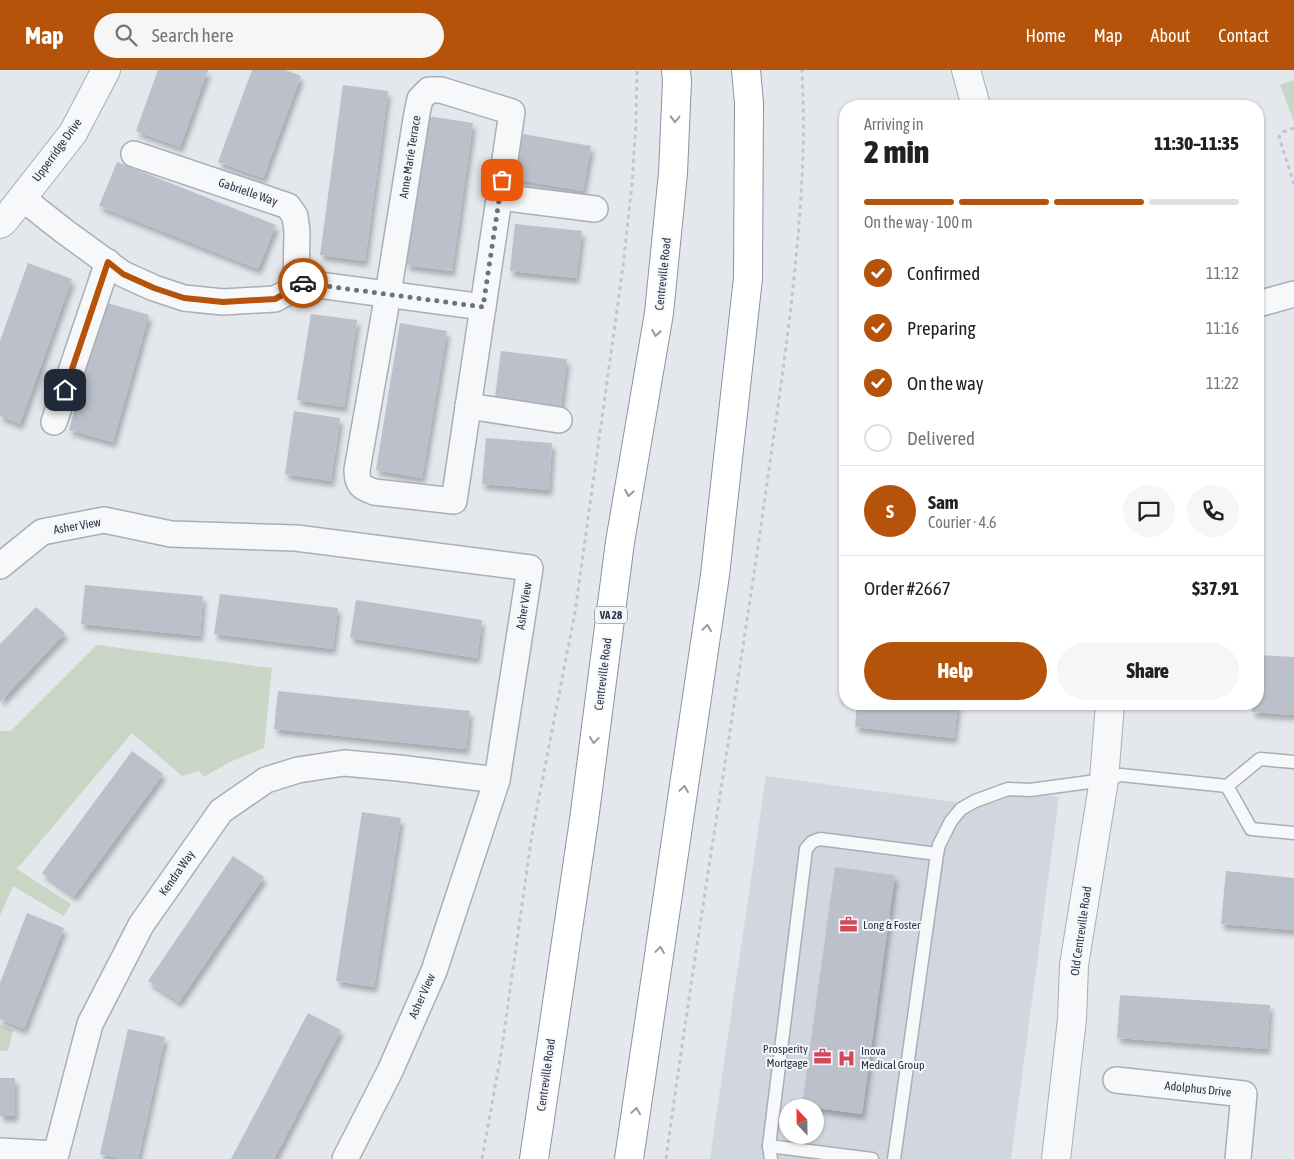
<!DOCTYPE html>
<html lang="en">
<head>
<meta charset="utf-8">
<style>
  :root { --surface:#fff; --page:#f6f6f6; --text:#202124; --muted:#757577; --line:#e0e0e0; --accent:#b45309 }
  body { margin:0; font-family:"Asap Condensed",sans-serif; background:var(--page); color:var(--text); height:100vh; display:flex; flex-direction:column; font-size:19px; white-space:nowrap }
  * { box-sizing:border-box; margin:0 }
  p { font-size:16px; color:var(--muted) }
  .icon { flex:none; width:28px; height:28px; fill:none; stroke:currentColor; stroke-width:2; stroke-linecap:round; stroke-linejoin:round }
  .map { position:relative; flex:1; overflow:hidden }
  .sheet { position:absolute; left:839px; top:30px; width:425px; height:610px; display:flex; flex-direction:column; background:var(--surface); border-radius:20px; box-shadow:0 1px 4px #0004 }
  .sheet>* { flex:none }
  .needle { width:32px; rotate:338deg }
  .tools { position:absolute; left:779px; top:1029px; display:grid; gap:10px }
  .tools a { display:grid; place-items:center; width:45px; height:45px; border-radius:50%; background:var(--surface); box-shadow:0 1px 4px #0004; font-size:25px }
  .pin { position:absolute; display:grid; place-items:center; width:42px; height:42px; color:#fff; margin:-21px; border-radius:10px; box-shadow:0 2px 8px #0006 }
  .courier { position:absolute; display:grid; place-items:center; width:50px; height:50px; margin:-25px; border:4px solid #b45309; border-radius:50%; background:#fff; color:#222; box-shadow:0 1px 6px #0007 }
  .summary em { font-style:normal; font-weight:800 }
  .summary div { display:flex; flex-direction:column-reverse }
  .summary { display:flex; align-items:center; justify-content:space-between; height:85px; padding:0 25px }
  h1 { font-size:32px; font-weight:800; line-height:38px }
  .bar { display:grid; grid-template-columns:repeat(4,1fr); gap:8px 5px; align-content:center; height:60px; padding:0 25px }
  .bar i { height:6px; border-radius:4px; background:var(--line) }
  .bar .on { background:var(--accent) }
  .bar p { grid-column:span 4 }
  .line { display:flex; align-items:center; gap:12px; padding:0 25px; border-top:1px solid var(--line) }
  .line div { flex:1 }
  .round { display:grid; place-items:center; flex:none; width:52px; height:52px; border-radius:26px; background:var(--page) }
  ol { padding:0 25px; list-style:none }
  li { display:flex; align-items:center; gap:15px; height:55px }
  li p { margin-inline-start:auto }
  li .icon { padding:5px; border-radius:50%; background:var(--accent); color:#fff; stroke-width:4 }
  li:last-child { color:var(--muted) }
  li i { width:28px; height:28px; border:2px solid var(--line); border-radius:50% }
  .primary-button { display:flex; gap:10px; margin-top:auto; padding:10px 25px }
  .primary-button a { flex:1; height:58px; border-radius:30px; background:var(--accent); color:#fff; font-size:20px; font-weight:800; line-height:58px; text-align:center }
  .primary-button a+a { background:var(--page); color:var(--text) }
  header { display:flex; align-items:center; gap:30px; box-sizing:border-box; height:70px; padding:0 25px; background:var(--accent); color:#fff }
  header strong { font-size:24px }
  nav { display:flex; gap:28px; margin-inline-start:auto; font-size:18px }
  .search { width:350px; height:45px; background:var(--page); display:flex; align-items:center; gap:12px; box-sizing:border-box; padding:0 18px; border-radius:28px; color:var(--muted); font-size:19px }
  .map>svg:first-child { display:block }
</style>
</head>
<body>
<header>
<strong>Map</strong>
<div class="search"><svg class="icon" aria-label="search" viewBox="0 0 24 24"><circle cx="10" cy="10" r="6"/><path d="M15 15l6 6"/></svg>Search here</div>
<nav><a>Home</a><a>Map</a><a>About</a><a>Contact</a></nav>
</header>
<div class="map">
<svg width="1294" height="1089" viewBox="0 0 1294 1089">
  <defs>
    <filter id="shadow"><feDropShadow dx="3" dy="5.5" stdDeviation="2.5" flood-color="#0004"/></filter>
  </defs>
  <rect width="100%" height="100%" fill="#e4e7ec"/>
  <path fill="#d2d6de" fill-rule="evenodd" d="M766 706 962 733 1013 721 1059 727 1011 1089H710ZM788 1038H815V1065H788Z"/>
  <g fill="#c9d6c5">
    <polygon points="1294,10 1294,52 1280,15"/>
    <polygon points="97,575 272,598 264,678 230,692 204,707 199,701 182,706 132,663 17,799 71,834 64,846 13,816 0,846 0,661 11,661"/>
    <polygon points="0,954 13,960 8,981 0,980"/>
  </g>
  <g fill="#bbc0ca" filter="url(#shadow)">
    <polygon points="158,0 208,0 180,77 136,61"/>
    <polygon points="252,0 285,0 301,6 263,108 218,92"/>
    <polygon points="343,15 388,21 365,191 320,185"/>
    <polygon points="427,46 473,53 452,201 406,195"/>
    <polygon points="523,64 591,76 583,121 514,109"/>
    <polygon points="117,92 276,155 258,199 99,136"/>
    <polygon points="515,154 582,161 576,208 510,201"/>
    <polygon points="28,193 72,209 20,354 0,346 0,271"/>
    <polygon points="104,232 149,245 113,372 69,360"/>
    <polygon points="311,244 357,250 344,337 297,330"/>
    <polygon points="400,253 447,261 422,408 376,400"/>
    <polygon points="501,281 567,289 561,336 495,327"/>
    <polygon points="294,341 340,348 331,411 285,404"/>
    <polygon points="486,368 552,373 549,420 482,414"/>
    <polygon points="85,515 203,526 200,566 81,554"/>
    <polygon points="220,524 338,538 333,579 214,564"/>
    <polygon points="356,530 482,550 477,588 350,568"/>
    <polygon points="36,537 65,563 0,632 0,574"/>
    <polygon points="1258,585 1294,587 1294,645 1252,642 1253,634 1258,634"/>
    <polygon points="843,601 845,602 845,629 840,628"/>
    <polygon points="278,621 470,641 466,679 274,659"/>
    <polygon points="857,634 958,634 954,668 855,657"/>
    <polygon points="132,681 163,704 74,826 42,803"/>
    <polygon points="362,742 401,748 374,917 336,911"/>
    <polygon points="233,786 264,807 179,932 148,911"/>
    <polygon points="835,797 895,805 862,1044 802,1036"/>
    <polygon points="1226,801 1294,808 1294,860 1221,854"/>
    <polygon points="27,843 64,858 24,959 0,949 0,913"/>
    <polygon points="1120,925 1270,935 1267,979 1117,968"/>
    <polygon points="308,943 341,960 274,1089 231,1089"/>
    <polygon points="128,959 165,967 138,1089 121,1089 100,1084"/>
    <rect x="0" y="1008" width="15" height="38"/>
  </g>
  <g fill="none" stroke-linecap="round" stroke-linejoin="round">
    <defs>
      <g id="service">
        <polyline points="1227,716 1251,759 1294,763"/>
        <polyline points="769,1076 872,1089"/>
        <polyline points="771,1089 769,1076 806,779 812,772 820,769 937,784"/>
        <polyline points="894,1089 937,784 939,775 951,751 961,739 975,731 1008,719 1030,720 1104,710 1121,705 1227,716 1260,689 1294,692"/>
      </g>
      <g id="minor">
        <path d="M429 20H441L512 42 454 431 374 422C361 417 357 415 357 400L388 224 417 43 420 29Z"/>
        <polyline points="499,127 595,139"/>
        <polyline points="22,128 64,161 123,204 154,218 184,228 223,232 275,229 288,222 296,212 297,162 295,146 288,136 134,84"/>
        <polyline points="296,212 483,237"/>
        <polyline points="1258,234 1294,224"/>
        <polyline points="468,336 559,350"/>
        <polyline points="54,352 108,192"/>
        <polyline points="0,496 42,462 104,450 171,464 296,468 530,498 497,710 434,901 390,1001 345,1089"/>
        <polyline points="1116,1010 1244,1024 1238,1089"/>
        <polyline points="0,1081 56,1084 90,954 141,855 221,741 266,710 298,700 344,693 399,698 497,710"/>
      </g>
      <g id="tertiary">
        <polyline points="966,0 976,36"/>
        <polyline points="0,154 4,151 73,63 106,0"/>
        <polyline points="1056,1089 1072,949 1074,895 1104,710 1110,634"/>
      </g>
      <g id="trunk">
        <polyline points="534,1089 584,750 620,472 659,243 673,103 677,11 676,0"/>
        <polyline points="629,1089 715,505 748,208 749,33 746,0"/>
      </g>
    </defs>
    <use href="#service" stroke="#a9aeb7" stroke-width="15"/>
    <use href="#minor" stroke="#a9aeb7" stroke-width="28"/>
    <use href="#tertiary" stroke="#a9aeb7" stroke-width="30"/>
    <use href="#trunk" stroke="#8b94a3" stroke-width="30"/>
    <g stroke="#c2c5cb" stroke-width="3" stroke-dasharray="4 4" stroke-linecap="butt">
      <polyline points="1294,58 1283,62 1279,67 1294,114"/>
      <polyline points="482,1089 501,984 532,764 575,542 623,197 632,113 636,52 637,0"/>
      <path d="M666 1089C695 877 730 667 761 456 778 332 799 208 803 83 804 55 803 27 802 0"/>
    </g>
    <use href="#service" stroke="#f7f8fa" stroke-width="12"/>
    <use href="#minor" stroke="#f7f8fa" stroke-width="25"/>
    <use href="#tertiary" stroke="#f7f8fa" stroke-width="28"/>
    <use href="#trunk" stroke="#fff" stroke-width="28"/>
  </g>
  <defs><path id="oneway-chevron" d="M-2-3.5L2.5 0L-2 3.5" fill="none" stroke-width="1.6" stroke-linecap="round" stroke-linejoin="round" transform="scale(1.25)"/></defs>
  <g stroke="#959aa2">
    <use href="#oneway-chevron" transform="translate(675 49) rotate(92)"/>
    <use href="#oneway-chevron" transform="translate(656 263) rotate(100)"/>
    <use href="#oneway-chevron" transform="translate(629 423) rotate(100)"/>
    <use href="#oneway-chevron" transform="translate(707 558) rotate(-82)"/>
    <use href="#oneway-chevron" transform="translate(594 670) rotate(97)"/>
    <use href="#oneway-chevron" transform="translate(684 719) rotate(-82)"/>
    <use href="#oneway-chevron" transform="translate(660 880) rotate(-82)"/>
    <use href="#oneway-chevron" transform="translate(636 1041) rotate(-82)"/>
  </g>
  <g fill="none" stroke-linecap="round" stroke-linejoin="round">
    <polyline stroke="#6c737f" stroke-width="5" stroke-dasharray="0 9" points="303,213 483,237 502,110"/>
    <polyline stroke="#b45309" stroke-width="6" points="65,320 108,192 123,204 154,218 184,228 223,232 275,229 288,222 296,212 303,213"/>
  </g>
  <defs>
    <symbol id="office-bare" viewBox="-9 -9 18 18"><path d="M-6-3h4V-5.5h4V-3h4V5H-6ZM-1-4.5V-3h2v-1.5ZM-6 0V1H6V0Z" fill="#d1495b" stroke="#f4f6f9" stroke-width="2.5" paint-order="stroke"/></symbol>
    <symbol id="hospital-bare" viewBox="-9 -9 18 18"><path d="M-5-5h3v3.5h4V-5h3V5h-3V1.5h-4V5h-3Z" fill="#d1495b" stroke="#f4f6f9" stroke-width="2.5" paint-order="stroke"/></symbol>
  </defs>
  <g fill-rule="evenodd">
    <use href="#office-bare" x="836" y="842" width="25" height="25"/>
    <use href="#office-bare" x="810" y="974" width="25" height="25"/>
    <use href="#hospital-bare" x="834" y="976" width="25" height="25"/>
  </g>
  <g text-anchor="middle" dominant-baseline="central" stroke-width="4" stroke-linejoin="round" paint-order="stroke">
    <rect fill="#f4f6f9" stroke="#676e7b" stroke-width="1" x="595" y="536.5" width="32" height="17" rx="4"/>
    <g font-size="11" font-weight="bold" fill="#2b3445">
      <text x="611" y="545">VA 28</text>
    </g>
    <g font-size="12" fill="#2b3445" stroke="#f4f6f9">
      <text transform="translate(57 80) rotate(-54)">Upperridge Drive</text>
      <text transform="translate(410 87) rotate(-81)">Anne Marie Terrace</text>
      <text transform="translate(248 122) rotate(19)">Gabrielle Way</text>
      <text transform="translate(663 204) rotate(-84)">Centreville Road</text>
      <text transform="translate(77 456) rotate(-10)">Asher View</text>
      <text transform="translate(524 536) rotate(-81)">Asher View</text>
      <text transform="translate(603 604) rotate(-83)">Centreville Road</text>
      <text transform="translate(177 803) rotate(-55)">Kendra Way</text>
      <text transform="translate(1081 861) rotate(-82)">Old Centreville Road</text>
      <text transform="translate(422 926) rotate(-66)">Asher View</text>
      <text transform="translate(546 1005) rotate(-82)">Centreville Road</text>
      <text transform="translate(1198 1019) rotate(6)">Adolphus Drive</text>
    </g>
    <g font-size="12" fill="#2b3445" stroke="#f4f6f9" text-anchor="start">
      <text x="863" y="855">Long &amp; Foster</text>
      <text x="808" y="979" text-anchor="end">Prosperity<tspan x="808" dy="14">Mortgage</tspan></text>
      <text x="861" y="981">Inova<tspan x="861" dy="14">Medical Group</tspan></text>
    </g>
  </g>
</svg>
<div class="tools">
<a><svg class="needle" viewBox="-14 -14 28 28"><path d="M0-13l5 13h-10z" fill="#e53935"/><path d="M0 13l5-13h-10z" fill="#757577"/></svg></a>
</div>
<div class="pin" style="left:502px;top:110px;background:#ea580c"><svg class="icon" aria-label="bag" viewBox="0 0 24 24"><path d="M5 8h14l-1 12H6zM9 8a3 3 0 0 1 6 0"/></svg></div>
<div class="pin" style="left:65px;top:320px;background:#1f2937"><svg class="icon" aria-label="home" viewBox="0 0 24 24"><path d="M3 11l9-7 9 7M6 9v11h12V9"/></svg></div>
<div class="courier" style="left:303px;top:213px"><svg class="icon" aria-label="car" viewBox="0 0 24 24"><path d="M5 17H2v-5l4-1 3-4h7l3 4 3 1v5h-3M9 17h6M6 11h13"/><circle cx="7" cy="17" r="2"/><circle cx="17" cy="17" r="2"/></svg></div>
<section class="sheet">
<div class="summary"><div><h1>2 min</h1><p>Arriving in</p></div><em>11:30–11:35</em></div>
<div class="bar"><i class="on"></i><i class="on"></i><i class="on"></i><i></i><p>On the way · 100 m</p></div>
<ol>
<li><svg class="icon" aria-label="check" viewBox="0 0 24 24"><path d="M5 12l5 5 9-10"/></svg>Confirmed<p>11:12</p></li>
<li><svg class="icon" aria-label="check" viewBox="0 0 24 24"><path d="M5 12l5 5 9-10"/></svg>Preparing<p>11:16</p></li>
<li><svg class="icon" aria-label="check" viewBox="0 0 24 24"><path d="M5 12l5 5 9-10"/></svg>On the way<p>11:22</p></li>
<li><i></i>Delivered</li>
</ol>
<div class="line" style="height:90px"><b class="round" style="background:var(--accent);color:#fff">S</b><div><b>Sam</b><p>Courier · 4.6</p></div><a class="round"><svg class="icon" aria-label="chat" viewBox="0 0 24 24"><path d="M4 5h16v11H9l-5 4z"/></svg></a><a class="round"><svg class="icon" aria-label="phone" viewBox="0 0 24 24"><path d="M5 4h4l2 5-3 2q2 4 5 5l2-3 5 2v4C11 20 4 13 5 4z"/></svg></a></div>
<div class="line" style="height:65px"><div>Order #2667</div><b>$37.91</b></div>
<div class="primary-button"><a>Help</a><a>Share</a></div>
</section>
</div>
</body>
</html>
